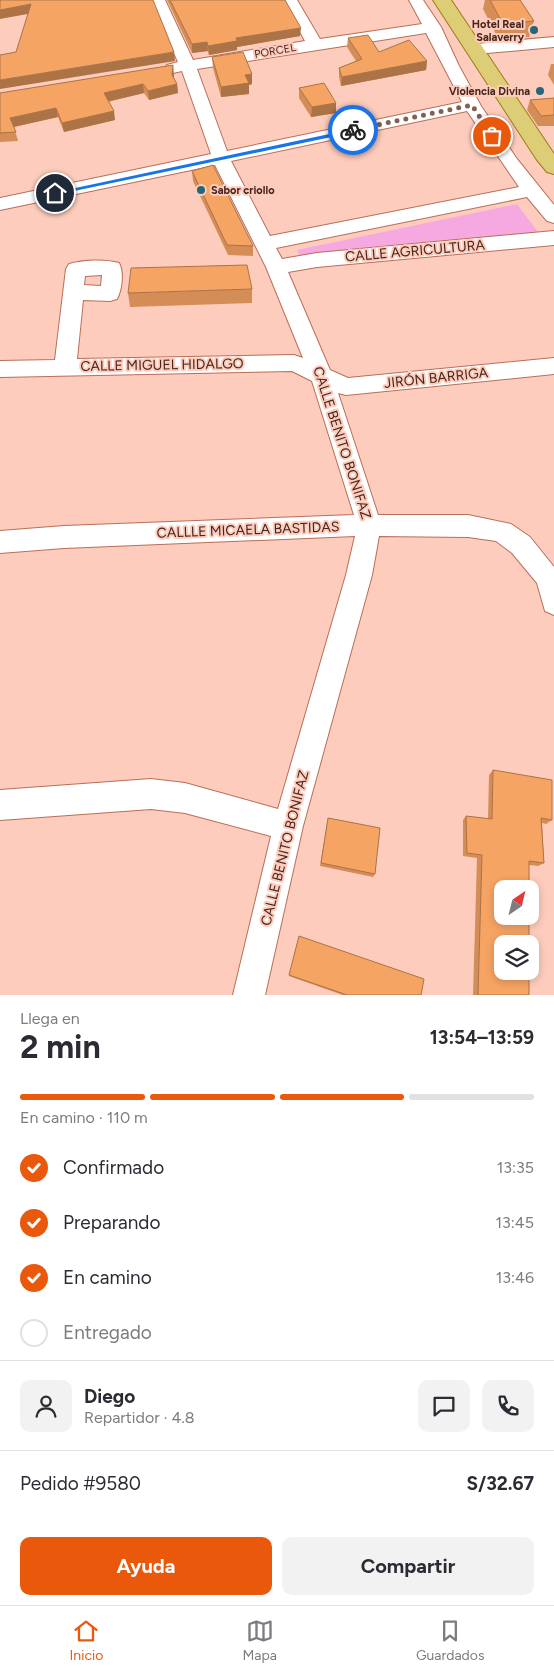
<!DOCTYPE html>
<html lang="es">
<head>
<meta charset="utf-8">
<style>
  :root { --surface:#fff; --page:#f2f2f3; --text:#2b2b33; --muted:#7c7c81; --line:#e1e1e2; --accent:#ea580c }
  body { margin:0; font-family:Figtree,sans-serif; background:var(--page); color:var(--text); height:100vh; display:flex; flex-direction:column; font-size:19px; white-space:nowrap }
  * { box-sizing:border-box; margin:0 }
  p { font-size:16px; color:var(--muted) }
  .icon { flex:none; width:28px; height:28px; fill:none; stroke:currentColor; stroke-width:2; stroke-linecap:round; stroke-linejoin:round }
  .map { position:relative; height:995px; overflow:hidden }
  .side { display:flex; flex-direction:column; background:var(--surface); flex:1 }
  .side>* { flex:none }
  .needle { width:32px; rotate:35deg }
  .controls { position:absolute; left:494px; top:880px; display:grid; gap:10px }
  .controls a { display:grid; place-items:center; width:45px; height:45px; border-radius:10px; background:var(--surface); box-shadow:0 2px 8px #0003; font-size:25px }
  .pin { position:absolute; display:grid; place-items:center; width:42px; height:42px; color:#fff; margin:-21px; border:2px solid #fff; border-radius:50%; box-shadow:0 1px 5px #0007 }
  .courier { position:absolute; display:grid; place-items:center; width:50px; height:50px; margin:-25px; border:4px solid #1a73e8; border-radius:50%; background:#fff; color:#222; box-shadow:0 1px 6px #0007 }
  .headline em { font-style:normal; font-weight:700 }
  .headline div { display:flex; flex-direction:column-reverse }
  .headline { display:flex; align-items:center; justify-content:space-between; height:85px; padding:0 20px }
  h1 { font-size:32px; font-weight:700; line-height:38px }
  .bar { display:grid; grid-template-columns:repeat(4,1fr); gap:8px 5px; align-content:center; height:60px; padding:0 20px }
  .bar i { height:6px; border-radius:4px; background:var(--line) }
  .bar .selected { background:var(--accent) }
  .bar p { grid-column:span 4 }
  .line { display:flex; align-items:center; gap:12px; padding:0 20px; border-top:1px solid var(--line) }
  .line div { flex:1 }
  .round { display:grid; place-items:center; flex:none; width:52px; height:52px; border-radius:10px; background:var(--page) }
  ol { padding:0 20px; list-style:none }
  li { display:flex; align-items:center; gap:15px; height:55px }
  li p { margin-inline-start:auto }
  li .icon { padding:5px; border-radius:50%; background:var(--accent); color:#fff; stroke-width:4 }
  li:last-child { color:var(--muted) }
  li i { width:28px; height:28px; border:2px solid var(--line); border-radius:50% }
  .button { display:flex; gap:10px; margin-top:auto; padding:10px 20px }
  .button a { flex:1; height:58px; border-radius:10px; background:var(--accent); color:#fff; font-size:20px; font-weight:700; line-height:58px; text-align:center }
  .button a+a { background:var(--page); color:var(--text) }
  .tabs { display:flex; justify-content:space-around; align-items:center; height:70px; border-top:1px solid var(--line); background:var(--surface); font-size:14px; color:var(--muted) }
  .tabs a { display:grid; justify-items:center; gap:2px }
  .tabs .selected { color:var(--accent) }
  .map>svg:first-child { display:block }
</style>
</head>
<body>
<div class="map">
<svg width="554" height="995" viewBox="0 0 554 995">
  <rect width="100%" height="100%" fill="#feccbc"/>
  <polygon fill="#f5a9e0" points="517,204 541,236 301,258 297,250"/>
  <g fill="none" stroke-linecap="round" stroke-linejoin="round">
    <defs>
      <g id="street">
        <path d="M151 0H165L193 60 305 41 283 0H297L320 39 422 24 409 0H423L441 27 459 66 481 106 517 159 554 205V223L547 221 527 197 276 248 282 259 317 253 554 231V245L317 267 288 272 330 370 348 378 554 358V374L346 395 338 393 378 515H468L511 524 530 537 554 567V615L545 611 537 583 512 553 496 541 468 537 379 536 372 575 303 826 265 995H233L271 836 185 813 151 809 0 820V790L151 779 185 783 278 809 346 575 355 536 64 548 0 553V531L64 526 354 515 312 381 292 371 0 377V361L55 360 66 269 69 264C83 260 105 259 119 263 124 272 122 290 117 299L110 301 83 300 77 359 294 355 303 358 266 267 215 165 0 210V198L211 154 182 71 173 73 165 68 167 65 178 62ZM426 33 462 102 227 151 197 69ZM467 111 519 187 270 236 231 161ZM102 275 101 286 84 285 85 276Z"/>
        <polygon points="554,37 554,47 476,54 468,49 476,44"/>
      </g>
      <polygon id="primary" points="433,0 451,0 554,154 554,174 547,172 537,160"/>
    </defs>
    <use href="#street" stroke="#b96e58" stroke-width="2"/>
    <use href="#primary" stroke="#987c1b" stroke-width="2"/>
    <use href="#street" fill="#fff" fill-rule="evenodd"/>
    <use href="#primary" fill="#dccd76" fill-rule="evenodd"/>
  </g>
  <g fill="#d48d56">
    <polygon points="167,0 285,0 300,36 237,47 237,50 209,55 208,51 192,53"/>
    <polygon points="485,0 520,0 534,21 529,37 499,40 483,9"/>
    <polygon points="348,38 379,52 427,61 426,70 341,86 339,77 339,68 356,61 347,47"/>
    <polygon points="212,57 252,74 252,84 249,85 249,94 221,97 213,68"/>
    <polygon points="551,64 554,64 554,85 548,75"/>
    <polygon points="174,74 173,78 177,84 178,93 149,100 144,93 108,102 115,120 64,132 58,117 14,127 18,141 0,142 0,93"/>
    <polygon points="299,88 336,103 336,113 311,117 299,98"/>
    <polygon points="554,98 554,126 538,126 527,110 530,100"/>
    <polygon points="192,171 253,246 253,256 228,255 193,181"/>
    <polygon points="252,289 252,303 130,307 128,293"/>
    <polygon points="493,770 552,820 546,824 542,823 544,863 538,866 529,865 529,995 473,995 477,858 463,856 463,820 466,816 488,819 489,775"/>
    <polygon points="328,818 375,874 373,877 320,866"/>
    <polygon points="299,936 421,995 343,995 289,976"/>
  </g>
  <g fill="#ac7346">
    <polygon points="31,4 33,13 0,19 0,10"/>
    <polygon points="301,28 300,36 237,47 237,50 209,55 208,46 236,38"/>
    <polygon points="207,42 208,51 192,53 192,44"/>
    <polygon points="174,52 175,61 0,89 0,80"/>
    <polygon points="427,61 426,70 341,86 342,77"/>
    <polygon points="173,65 174,74 173,84 172,75"/>
    <polygon points="252,74 252,84 249,85 249,94 221,97 221,87 245,75"/>
    <polygon points="143,84 144,93 105,102 104,93"/>
    <polygon points="177,84 178,93 149,100 148,91"/>
    <polygon points="336,103 336,113 311,117 312,107"/>
    <polygon points="56,108 58,117 13,127 10,118"/>
    <polygon points="114,111 115,120 64,132 62,123"/>
  </g>
  <g fill="#f6a464" stroke="#ac7346">
    <polygon points="0,0 153,0 174,52 0,80 0,55 16,52 31,4 0,10"/>
    <polygon points="170,0 285,0 301,28 236,38 237,41 208,46 207,42 192,44"/>
    <polygon points="490,0 520,0 534,21 503,24"/>
    <polygon points="368,35 379,52 409,40 427,61 342,77 339,68 362,59 348,38"/>
    <polygon points="243,52 252,74 245,75 249,83 221,87 212,57"/>
    <polygon points="173,65 172,75 177,84 148,91 143,84 104,93 114,111 62,123 56,108 10,118 16,132 0,133 0,93"/>
    <polygon points="324,83 336,103 312,107 299,88"/>
    <polygon points="554,98 554,115 541,116 530,100"/>
    <polygon points="213,165 253,246 227,245 192,171"/>
    <polygon points="247,265 252,289 128,293 131,268"/>
    <polygon points="493,770 552,780 552,820 541,818 544,863 529,861 529,889 502,889 502,916 529,916 529,944 502,944 502,971 529,971 529,995 478,995 482,855 467,853 466,816 492,819"/>
    <polygon points="328,818 380,828 375,874 321,863"/>
    <polygon points="299,936 424,979 421,995 347,995 289,975"/>
  </g>
  <polygon fill="#1a73e8" points="353,129 355,132 55,195 52,193"/>
  <g fill="none" stroke-linecap="round" stroke-linejoin="round">
    <polyline stroke="#865f54" stroke-width="5" stroke-dasharray="0 9" points="353,130 472,105 492,136"/>
  </g>
  <g fill="#236778" stroke="#feccbc" stroke-width="2">
    <circle cx="534" cy="30" r="5"/>
    <circle cx="540" cy="91" r="5"/>
    <circle cx="201" cy="190" r="5"/>
  </g>
  <g text-anchor="middle" dominant-baseline="central" stroke-width="4" stroke-linejoin="round" paint-order="stroke">
    <g font-size="11" font-weight="bold" fill="#45251c" stroke="#feccbc" text-anchor="end">
      <text x="524" y="24">Hotel Real<tspan x="524" dy="13">Salaverry</tspan></text>
      <text x="530" y="91">Violencia Divina</text>
      <text x="211" y="190" text-anchor="start">Sabor criollo</text>
    </g>
    <g font-size="11" fill="#45251c" stroke="#feccbc">
      <text transform="translate(275 51) rotate(-10)">PORCEL</text>
    </g>
    <g font-size="14" fill="#45251c" stroke="#feccbc">
      <text transform="translate(415 251) rotate(-5)">CALLE AGRICULTURA</text>
      <text transform="translate(162 365) rotate(-1)">CALLE MIGUEL HIDALGO</text>
      <text transform="translate(436 378) rotate(-6)">JIRÓN BARRIGA</text>
      <text transform="translate(342 443) rotate(72)">CALLE BENITO BONIFAZ</text>
      <text transform="translate(248 530) rotate(-2)">CALLLE MICAELA BASTIDAS</text>
      <text transform="translate(285 848) rotate(-76)">CALLE BENITO BONIFAZ</text>
    </g>
  </g>
</svg>
<div class="controls">
<a><svg class="needle" viewBox="-14 -14 28 28"><path d="M0-13l5 13h-10z" fill="#e53935"/><path d="M0 13l5-13h-10z" fill="#7c7c81"/></svg></a>
<a><svg class="icon" aria-label="layers" viewBox="0 0 24 24"><path d="M12 4l9 5-9 5-9-5zM3 14l9 5 9-5"/></svg></a>
</div>
<div class="pin" style="left:492px;top:136px;background:#ea580c"><svg class="icon" aria-label="bag" viewBox="0 0 24 24"><path d="M5 8h14l-1 12H6zM9 8a3 3 0 0 1 6 0"/></svg></div>
<div class="pin" style="left:55px;top:193px;background:#1f2937"><svg class="icon" aria-label="home" viewBox="0 0 24 24"><path d="M3 11l9-7 9 7M6 9v11h12V9"/></svg></div>
<div class="courier" style="left:353px;top:130px"><svg class="icon" aria-label="bike" viewBox="0 0 24 24"><circle cx="6" cy="16" r="4"/><circle cx="18" cy="16" r="4"/><path d="M6 16l4-8h5l3 8M10 8l3 8H6M13 5h3"/></svg></div>
</div>
<section class="side">
<div class="headline"><div><h1>2 min</h1><p>Llega en</p></div><em>13:54–13:59</em></div>
<div class="bar"><i class="selected"></i><i class="selected"></i><i class="selected"></i><i></i><p>En camino · 110 m</p></div>
<ol>
<li><svg class="icon" aria-label="check" viewBox="0 0 24 24"><path d="M5 12l5 5 9-10"/></svg>Confirmado<p>13:35</p></li>
<li><svg class="icon" aria-label="check" viewBox="0 0 24 24"><path d="M5 12l5 5 9-10"/></svg>Preparando<p>13:45</p></li>
<li><svg class="icon" aria-label="check" viewBox="0 0 24 24"><path d="M5 12l5 5 9-10"/></svg>En camino<p>13:46</p></li>
<li><i></i>Entregado</li>
</ol>
<div class="line" style="height:90px"><a class="round"><svg class="icon" aria-label="person" viewBox="0 0 24 24"><circle cx="12" cy="8" r="4"/><path d="M4 21q1-7 8-7t8 7"/></svg></a><div><b>Diego</b><p>Repartidor · 4.8</p></div><a class="round"><svg class="icon" aria-label="chat" viewBox="0 0 24 24"><path d="M4 5h16v11H9l-5 4z"/></svg></a><a class="round"><svg class="icon" aria-label="phone" viewBox="0 0 24 24"><path d="M5 4h4l2 5-3 2q2 4 5 5l2-3 5 2v4C11 20 4 13 5 4z"/></svg></a></div>
<div class="line" style="height:65px"><div>Pedido #9580</div><b>S/32.67</b></div>
<div class="button"><a>Ayuda</a><a>Compartir</a></div>
</section>
<nav class="tabs">
<a class="selected"><svg class="icon" aria-label="home" viewBox="0 0 24 24"><path d="M3 11l9-7 9 7M6 9v11h12V9"/></svg>Inicio</a>
<a><svg class="icon" aria-label="map" viewBox="0 0 24 24"><path d="M3 6l6-2 6 2 6-2v14l-6 2-6-2-6 2zM9 4v14M15 6v14"/></svg>Mapa</a>
<a><svg class="icon" aria-label="saved" viewBox="0 0 24 24"><path d="M7 4h10v16l-5-4-5 4z"/></svg>Guardados</a>
</nav>
</body>
</html>
